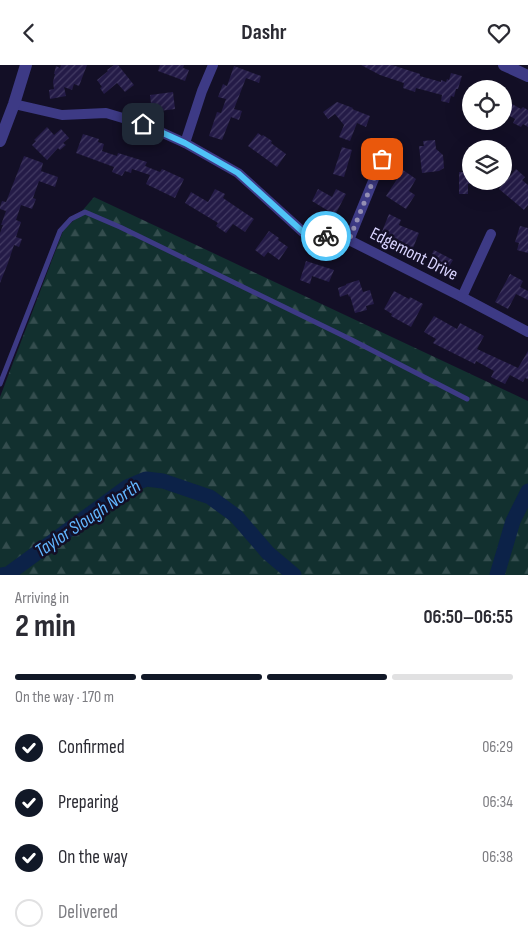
<!DOCTYPE html>
<html lang="en">
<head>
<meta charset="utf-8">
<style>
  :root { --surface:#fff; --page:#f7f7f7; --text:#2b2b33; --muted:#7c7c81; --line:#e1e1e2; --accent:#111827 }
  body { margin:0; font-family:"Sofia Sans Condensed",sans-serif; background:var(--page); color:var(--text); height:100vh; display:flex; flex-direction:column; font-size:19px; white-space:nowrap }
  * { box-sizing:border-box; margin:0 }
  p { font-size:16px; color:var(--muted) }
  .icon { flex:none; width:28px; height:28px; fill:none; stroke:currentColor; stroke-width:2; stroke-linecap:round; stroke-linejoin:round }
  .map { position:relative; height:510px; overflow:hidden }
  .sheet { display:flex; flex-direction:column; background:var(--surface); flex:1 }
  .sheet>* { flex:none }
  .controls { position:absolute; left:462px; top:15px; display:grid; gap:10px }
  .controls a { display:grid; place-items:center; width:50px; height:50px; border-radius:50%; background:var(--surface); box-shadow:0 5px 20px #0002; font-size:25px }
  .pin { position:absolute; display:grid; place-items:center; width:42px; height:42px; color:#fff; margin:-21px; border-radius:10px; box-shadow:0 2px 8px #0006 }
  .courier { position:absolute; display:grid; place-items:center; width:50px; height:50px; margin:-25px; border:4px solid #4fc3f7; border-radius:50%; background:#fff; color:#222; box-shadow:0 1px 6px #0007 }
  .headline em { font-style:normal; font-weight:700 }
  .headline div { display:flex; flex-direction:column-reverse }
  .headline { display:flex; align-items:center; justify-content:space-between; height:85px; padding:0 15px }
  h1 { font-size:32px; font-weight:700; line-height:38px }
  .bar { display:grid; grid-template-columns:repeat(4,1fr); gap:8px 5px; align-content:center; height:60px; padding:0 15px }
  .bar i { height:6px; border-radius:4px; background:var(--line) }
  .bar .current { background:var(--accent) }
  .bar p { grid-column:span 4 }
  ol { padding:0 15px; list-style:none }
  li { display:flex; align-items:center; gap:15px; height:55px }
  li p { margin-inline-start:auto }
  li .icon { padding:5px; border-radius:50%; background:var(--accent); color:#fff; stroke-width:4 }
  li:last-child { color:var(--muted) }
  li i { width:28px; height:28px; border:2px solid var(--line); border-radius:50% }
  header { display:flex; justify-content:space-between; align-items:center; height:65px; padding:0 15px; background:var(--surface); font-size:22px; font-weight:700 }
  .map>svg:first-child { display:block }
</style>
</head>
<body>
<header><svg class="icon" aria-label="back" viewBox="0 0 24 24"><path d="M15 5l-7 7 7 7"/></svg>Dashr<svg class="icon" aria-label="heart" viewBox="0 0 24 24"><path d="M12 20l-8-8c-3-5 5-10 8-4 3-6 11-1 8 4z"/></svg></header>
<div class="map">
<svg width="528" height="510" viewBox="0 0 528 510">
  <defs>
    <pattern id="forest-firs" width="22" height="20" patternUnits="userSpaceOnUse" patternTransform="scale(1.25)"><rect width="22" height="20" fill="#12302f"/><path d="M5 1l3.5 6h-7zM16 11l3.5 6h-7z" fill="#344d4e"/></pattern>
    <pattern id="building-hatch" width="6" height="6" patternUnits="userSpaceOnUse" patternTransform="scale(1.25)"><rect width="6" height="6" fill="#241b47"/><path d="M-1 1l2-2M0 6l6-6M5 7l2-2" fill="none" stroke="#433b63"/></pattern>
  </defs>
  <rect width="100%" height="100%" fill="#130f26"/>
  <polygon fill="url(#forest-firs)" points="94,132 528,336 528,510 0,510 0,332 63,166 77,152"/>
  <g fill="none" stroke-linecap="round" stroke-linejoin="round">
    <g stroke="#0c2248" stroke-width="15">
      <polyline points="2,510 8,509 127,422 146,414 163,416 210,432 236,451 268,488 294,510"/>
      <polyline points="497,510 513,456 528,426"/>
    </g>
  </g>
  <g fill="url(#building-hatch)">
    <polygon points="61,0 87,0 79,21 74,19 72,25 64,22 66,31 50,34 49,25 54,24 53,17 55,9 54,9 56,1 60,3"/>
    <polygon points="114,0 118,0 134,20 125,27 117,18 104,29 100,23 102,22 97,15 108,6 107,5"/>
    <polygon points="160,0 184,0 183,3 189,5 185,16 158,6"/>
    <polygon points="361,0 392,0 420,9 420,11 441,17 441,15 446,17 447,14 449,15 451,8 462,11 458,24 456,24 454,32 451,31 449,38 441,36 442,30 416,23 415,27 403,23 404,18 380,10"/>
    <polygon points="234,1 261,11 259,18 246,13 234,44 242,46 239,55 231,52 222,75 209,71 217,47 221,48 226,34 218,32 223,19 227,21"/>
    <polygon points="173,27 175,44 152,47 150,30"/>
    <polygon points="337,37 353,43 352,44 370,51 366,62 357,58 350,76 339,72 344,60 335,49 328,54 323,47"/>
    <polygon points="512,39 521,44 523,42 528,45 528,62 523,59 521,62 513,58 515,54 506,49"/>
    <polygon points="47,62 54,70 61,64 69,73 63,78 66,80 60,85 58,83 47,95 32,80 36,76 34,75"/>
    <polygon points="258,68 262,71 263,70 272,76 271,78 286,89 277,102 248,81"/>
    <polygon points="83,69 99,74 98,77 104,79 102,86 117,91 118,88 147,97 145,101 160,107 162,104 184,114 175,133 146,119 150,110 132,104 131,108 125,106 122,111 112,107 114,102 76,88"/>
    <polygon points="435,75 436,84 443,90 444,103 439,106 422,108 419,81 424,81 423,76"/>
    <polygon points="342,82 352,85 344,112 333,109"/>
    <polygon points="24,91 43,98 41,106 58,112 55,122 39,116 33,133 36,134 32,144 21,140 16,155 21,157 16,172 22,174 19,182 14,180 8,198 0,218 0,168 3,160 1,160 6,146 0,144 0,142 2,136 6,137"/>
    <polygon points="516,104 525,112 522,115 528,120 528,140 524,145 499,124"/>
    <polygon points="403,105 416,114 409,126 415,130 406,144 386,131"/>
    <polygon points="459,107 471,107 471,119 468,119 468,129 459,129"/>
    <polygon points="215,124 225,129 223,133 254,154 245,167 233,159 226,168 216,161 218,158 185,138 191,127 208,137"/>
    <polygon points="318,124 332,132 336,124 346,129 335,150 312,136"/>
    <polygon points="389,149 401,155 399,160 419,168 413,183 381,169"/>
    <polygon points="520,161 528,163 528,188 517,185 519,178 515,177"/>
    <polygon points="269,166 279,173 278,175 288,182 279,195 268,187 264,192 255,185"/>
    <polygon points="434,185 453,195 447,205 429,195"/>
    <polygon points="306,196 334,205 329,217 312,211 310,219 300,215"/>
    <polygon points="510,209 523,216 520,222 528,226 528,235 516,229 508,244 495,237"/>
    <polygon points="359,215 363,227 370,225 374,239 366,241 367,245 355,248 350,231 349,232 348,229 340,232 338,223 346,220 346,219"/>
    <polygon points="394,226 409,234 410,232 423,239 411,262 391,251 392,249 384,244"/>
    <polygon points="434,251 457,264 460,258 484,271 477,284 518,303 528,286 528,314 525,313 523,317 510,310 505,319 491,312 494,306 476,296 475,299 433,278 436,274 424,267"/>
  </g>
  <g fill="none" stroke-linecap="round" stroke-linejoin="round">
    <polyline stroke="#3d3a85" stroke-width="5" points="0,319 60,166 71,154 85,147 120,162 350,274 467,334"/>
    <g stroke="#3d3a85" stroke-width="10">
      <polyline points="14,39 62,50 106,48 143,59 185,78 238,108 303,167 349,175 462,232 528,267"/>
      <polyline points="185,78 202,26 213,0"/>
      <polyline points="349,175 382,94"/>
      <polyline points="462,232 491,169"/>
    </g>
    <g stroke="#3d3a85" stroke-width="12">
      <polyline points="504,0 528,11"/>
      <polyline points="0,76 14,39 26,0"/>
    </g>
  </g>
  <g fill="none" stroke-linecap="round" stroke-linejoin="round">
    <polyline stroke="#948fb3" stroke-width="5" stroke-dasharray="0 9" points="326,171 349,175 382,94"/>
    <polyline stroke="#4fc3f7" stroke-width="6" points="143,59 185,78 238,108 303,167 326,171"/>
  </g>
  <g text-anchor="middle" dominant-baseline="central" stroke-width="5" stroke-linejoin="round" paint-order="stroke">
    <g font-size="18" fill="#d9d4ff" stroke="#130f26">
      <text transform="translate(414 189) rotate(27)">Edgemont Drive</text>
    </g>
    <g font-size="19" font-style="italic" fill="#62b6ff" stroke="#130f26">
      <text transform="translate(88 454) rotate(-34)">Taylor Slough North</text>
    </g>
  </g>
</svg>
<div class="controls">
<a><svg class="icon" aria-label="locate" viewBox="0 0 24 24"><circle cx="12" cy="12" r="6"/><path d="M12 2v4M12 18v4M2 12h4M18 12h4"/></svg></a>
<a><svg class="icon" aria-label="layers" viewBox="0 0 24 24"><path d="M12 4l9 5-9 5-9-5zM3 14l9 5 9-5"/></svg></a>
</div>
<div class="pin" style="left:382px;top:94px;background:#ea580c"><svg class="icon" aria-label="bag" viewBox="0 0 24 24"><path d="M5 8h14l-1 12H6zM9 8a3 3 0 0 1 6 0"/></svg></div>
<div class="pin" style="left:143px;top:59px;background:#1f2937"><svg class="icon" aria-label="home" viewBox="0 0 24 24"><path d="M3 11l9-7 9 7M6 9v11h12V9"/></svg></div>
<div class="courier" style="left:326px;top:171px"><svg class="icon" aria-label="bike" viewBox="0 0 24 24"><circle cx="6" cy="16" r="4"/><circle cx="18" cy="16" r="4"/><path d="M6 16l4-8h5l3 8M10 8l3 8H6M13 5h3"/></svg></div>
</div>
<section class="sheet">
<div class="headline"><div><h1>2 min</h1><p>Arriving in</p></div><em>06:50–06:55</em></div>
<div class="bar"><i class="current"></i><i class="current"></i><i class="current"></i><i></i><p>On the way · 170 m</p></div>
<ol>
<li><svg class="icon" aria-label="check" viewBox="0 0 24 24"><path d="M5 12l5 5 9-10"/></svg>Confirmed<p>06:29</p></li>
<li><svg class="icon" aria-label="check" viewBox="0 0 24 24"><path d="M5 12l5 5 9-10"/></svg>Preparing<p>06:34</p></li>
<li><svg class="icon" aria-label="check" viewBox="0 0 24 24"><path d="M5 12l5 5 9-10"/></svg>On the way<p>06:38</p></li>
<li><i></i>Delivered</li>
</ol>
</section>
</body>
</html>
